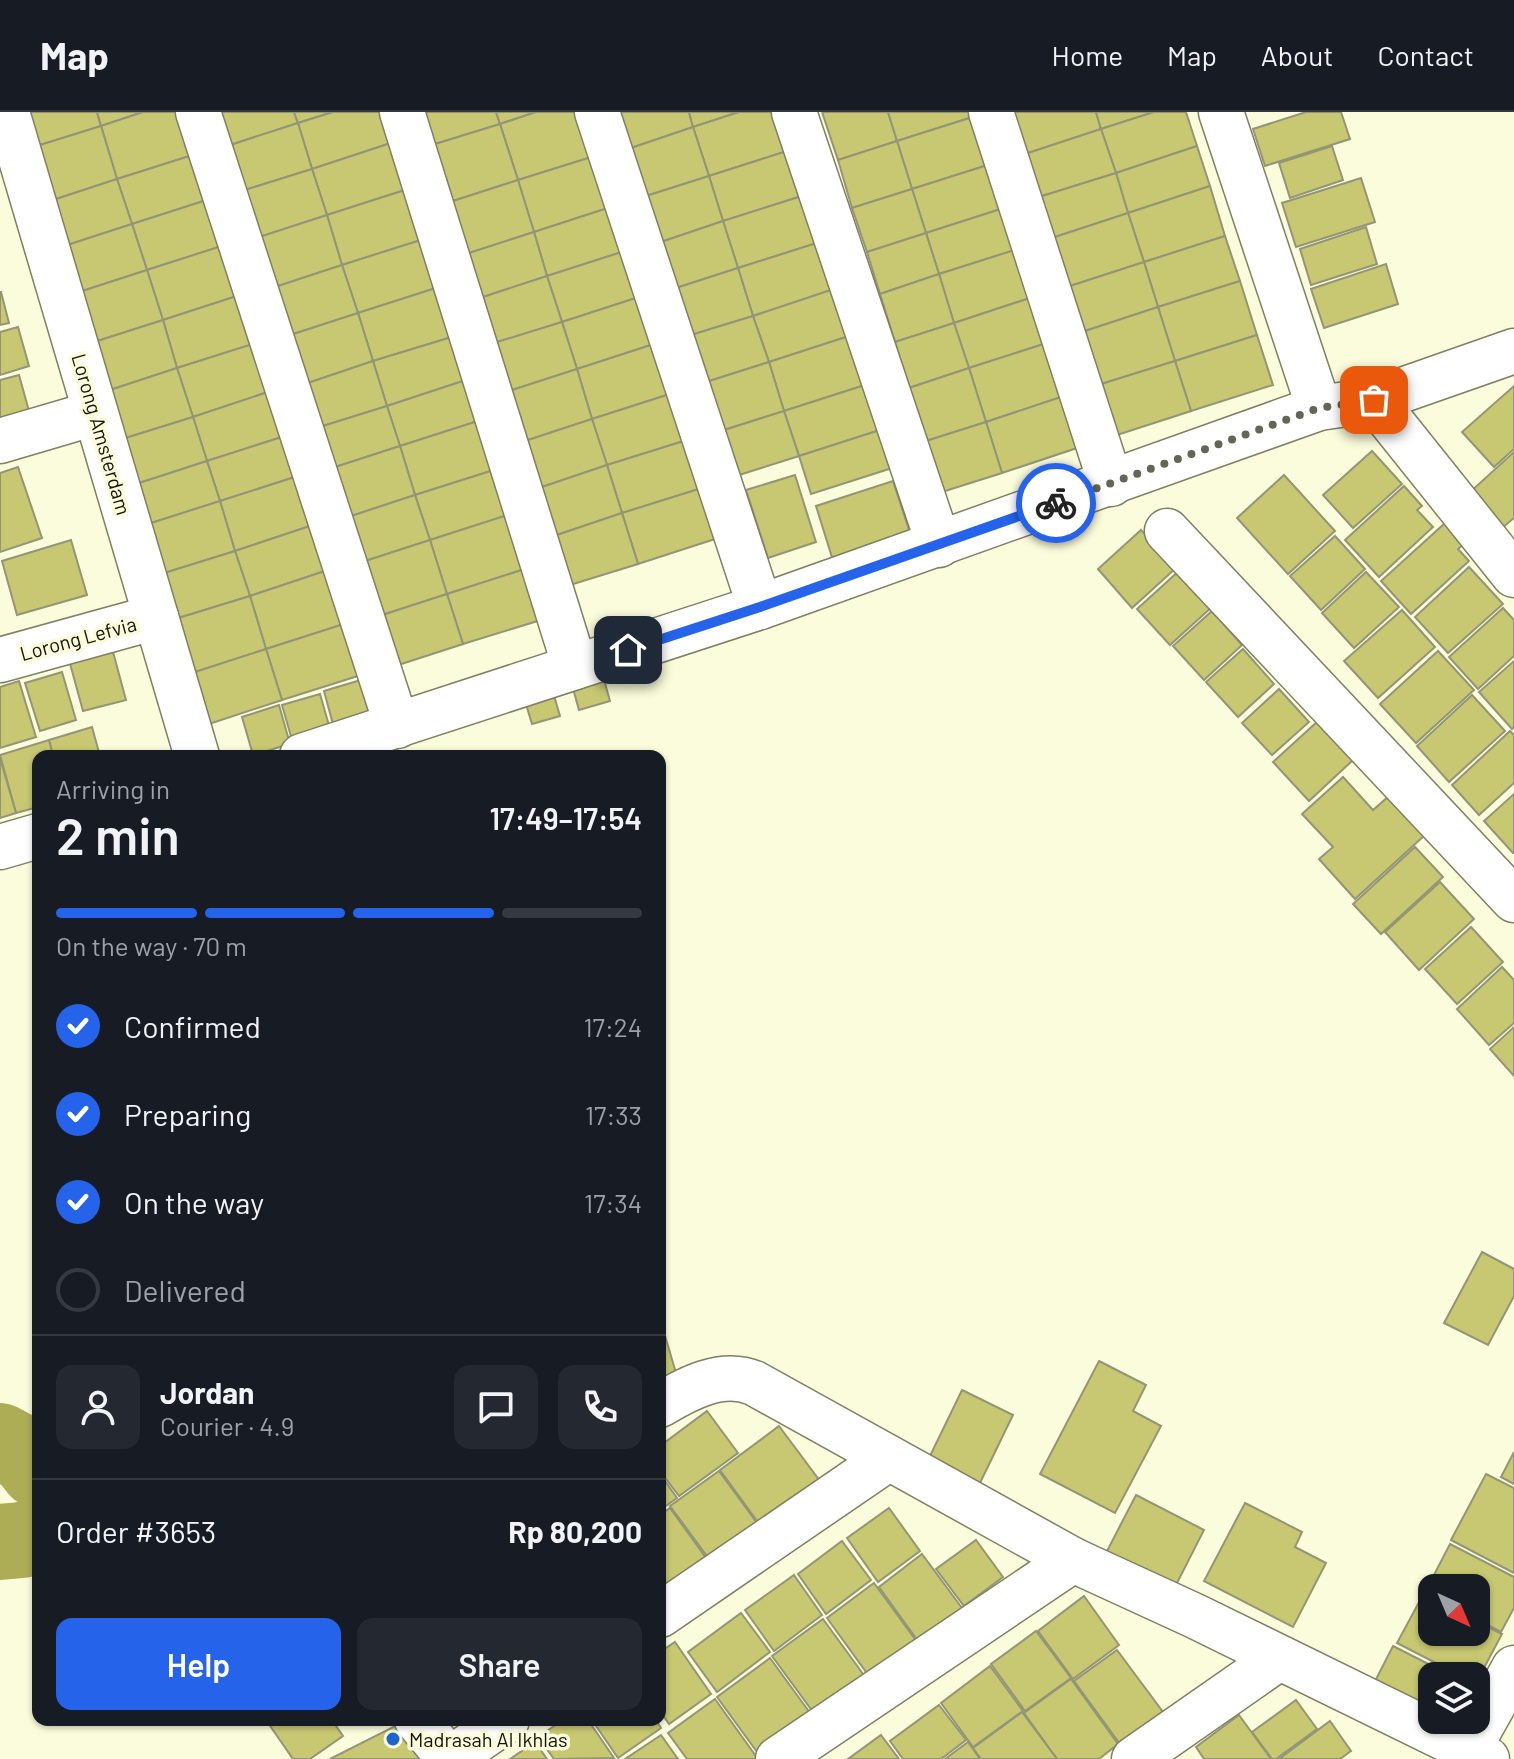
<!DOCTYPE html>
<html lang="en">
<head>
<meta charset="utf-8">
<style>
  :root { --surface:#171b24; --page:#242831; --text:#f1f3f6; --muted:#9ea1a6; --line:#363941; --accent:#2563eb }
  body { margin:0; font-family:Barlow,sans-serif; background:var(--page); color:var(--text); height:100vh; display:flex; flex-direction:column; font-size:30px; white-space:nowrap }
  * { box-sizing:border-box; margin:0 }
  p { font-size:26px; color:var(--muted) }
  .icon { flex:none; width:44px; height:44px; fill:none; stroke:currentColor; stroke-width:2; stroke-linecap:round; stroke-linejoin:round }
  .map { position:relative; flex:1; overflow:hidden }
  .details { position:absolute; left:32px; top:638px; width:634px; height:976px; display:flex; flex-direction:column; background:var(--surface); border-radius:16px; box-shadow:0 2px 6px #0004 }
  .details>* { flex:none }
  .needle { width:52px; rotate:136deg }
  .controls { position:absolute; left:1418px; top:1462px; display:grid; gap:16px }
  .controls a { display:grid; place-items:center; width:72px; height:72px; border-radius:16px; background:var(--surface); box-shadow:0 2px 6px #0004; font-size:40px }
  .pin { position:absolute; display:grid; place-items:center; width:68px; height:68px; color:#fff; margin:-34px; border-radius:16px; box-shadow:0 4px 12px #0006 }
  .courier { position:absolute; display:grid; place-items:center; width:80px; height:80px; margin:-40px; border:6px solid #2563eb; border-radius:50%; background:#fff; color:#222; box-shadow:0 2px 10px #0007 }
  .head em { font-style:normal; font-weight:600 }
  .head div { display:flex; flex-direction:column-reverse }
  .head { display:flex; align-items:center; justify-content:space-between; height:136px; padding:0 24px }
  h1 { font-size:52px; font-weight:600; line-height:60px }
  .bar { display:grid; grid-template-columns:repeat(4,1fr); gap:12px 8px; align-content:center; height:96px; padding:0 24px }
  .bar i { height:10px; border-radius:6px; background:var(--line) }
  .bar .active { background:var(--accent) }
  .bar p { grid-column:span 4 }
  .line { display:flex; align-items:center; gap:20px; padding:0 24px; border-top:2px solid var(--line) }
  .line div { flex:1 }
  .round { display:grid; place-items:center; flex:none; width:84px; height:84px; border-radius:16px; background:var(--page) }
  ol { padding:0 24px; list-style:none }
  li { display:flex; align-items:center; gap:24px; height:88px }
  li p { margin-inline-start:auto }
  li .icon { padding:8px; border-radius:50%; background:var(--accent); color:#fff; stroke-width:4 }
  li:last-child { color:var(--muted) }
  li i { width:44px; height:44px; border:4px solid var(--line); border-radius:50% }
  .primary-button { display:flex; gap:16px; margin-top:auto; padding:16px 24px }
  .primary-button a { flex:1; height:92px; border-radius:16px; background:var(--accent); color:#fff; font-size:32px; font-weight:600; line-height:92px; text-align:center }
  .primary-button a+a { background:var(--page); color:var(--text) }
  header { display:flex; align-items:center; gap:48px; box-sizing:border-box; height:112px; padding:0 40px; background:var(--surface); border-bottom:2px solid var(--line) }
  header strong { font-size:38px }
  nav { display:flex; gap:44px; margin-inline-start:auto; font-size:28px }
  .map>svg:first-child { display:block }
</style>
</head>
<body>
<header>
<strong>Map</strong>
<nav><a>Home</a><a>Map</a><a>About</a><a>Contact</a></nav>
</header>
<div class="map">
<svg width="1514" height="1647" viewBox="0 0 1514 1647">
  <rect width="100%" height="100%" fill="#fbfcdb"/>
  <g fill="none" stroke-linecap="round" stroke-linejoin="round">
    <g stroke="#adad56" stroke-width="76">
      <polyline points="0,1329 26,1343 38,1358"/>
      <polyline points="0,1430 22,1428 38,1423"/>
    </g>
  </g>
  <g fill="#c7c871" stroke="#949577" stroke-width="2">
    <polygon points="12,0 97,0 101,14 24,38"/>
    <polygon points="97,0 143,0 101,14"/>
    <polygon points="143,0 186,0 199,41 117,67 101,14"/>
    <polygon points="209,0 294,0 298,11 221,36"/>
    <polygon points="294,0 333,0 298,11"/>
    <polygon points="333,0 384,0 394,30 312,57 298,11"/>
    <polygon points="421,0 496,0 500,12 432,33"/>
    <polygon points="496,0 536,0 500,12"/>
    <polygon points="536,0 584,0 598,43 518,68 500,12"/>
    <polygon points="619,0 689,0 693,15 631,36"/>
    <polygon points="689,0 739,0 693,15"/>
    <polygon points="739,0 778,0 790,38 709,64 693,15"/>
    <polygon points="822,0 888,0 897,29 838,48"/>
    <polygon points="888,0 978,0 979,3 897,29"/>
    <polygon points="1012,0 1096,0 1101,17 1025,42"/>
    <polygon points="1096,0 1154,0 1101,17"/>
    <polygon points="1154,0 1186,0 1197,34 1116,61 1101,17"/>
    <polygon points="1306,0 1341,0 1350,27 1265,54 1253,17"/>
    <polygon points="979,3 994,51 912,77 897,29"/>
    <polygon points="298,11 312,57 235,81 221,36"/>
    <polygon points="500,12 518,68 450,90 432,33"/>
    <polygon points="101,14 117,67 41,92 24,38"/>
    <polygon points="693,15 709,64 646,84 631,36"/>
    <polygon points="1101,17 1116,61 1039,85 1025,42"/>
    <polygon points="897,29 912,77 852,96 838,48"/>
    <polygon points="394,30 408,77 327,103 312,57"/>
    <polygon points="1197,34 1210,74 1128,101 1116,61"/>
    <polygon points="1332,34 1343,68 1290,86 1279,51"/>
    <polygon points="790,38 805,83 723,109 709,64"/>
    <polygon points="199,41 213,86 132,112 117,67"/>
    <polygon points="598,43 614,94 534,120 518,68"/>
    <polygon points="994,51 1007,95 926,121 912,77"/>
    <polygon points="312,57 327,103 250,128 235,81"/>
    <polygon points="1116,61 1128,101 1052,126 1039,85"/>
    <polygon points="709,64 723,109 661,130 646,84"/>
    <polygon points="1361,66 1375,110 1296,135 1282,91"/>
    <polygon points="117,67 132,112 55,137 41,92"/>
    <polygon points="518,68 534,120 466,142 450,90"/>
    <polygon points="1210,74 1225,124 1144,150 1128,101"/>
    <polygon points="408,77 424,127 342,153 327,103"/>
    <polygon points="912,77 926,121 867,140 852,96"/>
    <polygon points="805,83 820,130 738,156 723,109"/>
    <polygon points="213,86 228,132 147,158 132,112"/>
    <polygon points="614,94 628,138 547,164 534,120"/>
    <polygon points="1007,95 1021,136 939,162 926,121"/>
    <polygon points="1128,101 1144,150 1067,175 1052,126"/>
    <polygon points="327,103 342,153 266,178 250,128"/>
    <polygon points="723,109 738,156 676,176 661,130"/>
    <polygon points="132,112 147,158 70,183 55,137"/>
    <polygon points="1366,115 1377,152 1311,173 1300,137"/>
    <polygon points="534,120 547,164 480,186 466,142"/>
    <polygon points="926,121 939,162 880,182 867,140"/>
    <polygon points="1225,124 1240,169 1158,195 1144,150"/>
    <polygon points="424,127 439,175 358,201 342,153"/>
    <polygon points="820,130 834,177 753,204 738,156"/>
    <polygon points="228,132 243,182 163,208 147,158"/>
    <polygon points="1021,136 1036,184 954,211 939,162"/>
    <polygon points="628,138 642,184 562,210 547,164"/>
    <polygon points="1144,150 1158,195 1082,220 1067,175"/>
    <polygon points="1386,152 1398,192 1324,216 1311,177"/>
    <polygon points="342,153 358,201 281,226 266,178"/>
    <polygon points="738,156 753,204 691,223 676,176"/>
    <polygon points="147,158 163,208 85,233 70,183"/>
    <polygon points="939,162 954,211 895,230 880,182"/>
    <polygon points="547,164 562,210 494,231 480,186"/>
    <polygon points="1240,169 1257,223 1175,249 1158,195"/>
    <polygon points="439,175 455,224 373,249 358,201"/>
    <polygon points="834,177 849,224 769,250 753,204"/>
    <polygon points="1,180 9,211 0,213 0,180"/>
    <polygon points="243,182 259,230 177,256 163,208"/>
    <polygon points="642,184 657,231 577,257 562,210"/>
    <polygon points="1036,184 1050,230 969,256 954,211"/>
    <polygon points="1158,195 1175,249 1098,273 1082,220"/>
    <polygon points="358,201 373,249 296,275 281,226"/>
    <polygon points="753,204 769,250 706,270 691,223"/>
    <polygon points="163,208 177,256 101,281 85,233"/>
    <polygon points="562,210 577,257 509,279 494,231"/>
    <polygon points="954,211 969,256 909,276 895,230"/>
    <polygon points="18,215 29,254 0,263 0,220"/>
    <polygon points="1257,223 1273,273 1191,299 1175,249"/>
    <polygon points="455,224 469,267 387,294 373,249"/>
    <polygon points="849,224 865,273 784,299 769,250"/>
    <polygon points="259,230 274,278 193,305 177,256"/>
    <polygon points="1050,230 1067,283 986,310 969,256"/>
    <polygon points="657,231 673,281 592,307 577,257"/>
    <polygon points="373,249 387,294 310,318 296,275"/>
    <polygon points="1175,249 1191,299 1114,324 1098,273"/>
    <polygon points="769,250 784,299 721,319 706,270"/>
    <polygon points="177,256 193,305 116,329 101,281"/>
    <polygon points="969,256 986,310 926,329 909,276"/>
    <polygon points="577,257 592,307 525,329 509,279"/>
    <polygon points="19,263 29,299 0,307 0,268"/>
    <polygon points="469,267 481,308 400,334 387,294"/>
    <polygon points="865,273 880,318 799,344 784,299"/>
    <polygon points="1514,274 1514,337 1494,355 1462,320"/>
    <polygon points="274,278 288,323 207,349 193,305"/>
    <polygon points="673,281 687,328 607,353 592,307"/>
    <polygon points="1067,283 1083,334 1002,361 986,310"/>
    <polygon points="387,294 400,334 323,359 310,318"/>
    <polygon points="784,299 799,344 736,364 721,319"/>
    <polygon points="193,305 207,349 130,374 116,329"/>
    <polygon points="592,307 607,353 539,376 525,329"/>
    <polygon points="481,308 497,357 415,383 400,334"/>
    <polygon points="986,310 1002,361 942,380 926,329"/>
    <polygon points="880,318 892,356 811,382 799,344"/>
    <polygon points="288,323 301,363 220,389 207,349"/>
    <polygon points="687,328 702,376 622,401 607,353"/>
    <polygon points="400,334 415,383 339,408 323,359"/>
    <polygon points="1372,339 1402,372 1353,416 1323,383"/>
    <polygon points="1514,340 1514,406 1502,416 1469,381"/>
    <polygon points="207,349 220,389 142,414 130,374"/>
    <polygon points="607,353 622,401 554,424 539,376"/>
    <polygon points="18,355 42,426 0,440 0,361"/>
    <polygon points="497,357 511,402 430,428 415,383"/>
    <polygon points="301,363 316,412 235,439 220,389"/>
    <polygon points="795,363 816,430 768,446 746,378"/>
    <polygon points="1284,363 1335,419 1288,462 1237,406"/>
    <polygon points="893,369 913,430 835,455 816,394"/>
    <polygon points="1404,374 1422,394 1417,398 1433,415 1379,465 1345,428"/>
    <polygon points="702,376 718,426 638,452 622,401"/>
    <polygon points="415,383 430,428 353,453 339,408"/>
    <polygon points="220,389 235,439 158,463 142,414"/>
    <polygon points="622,401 638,452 570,473 554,424"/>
    <polygon points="511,402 528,456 447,482 430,428"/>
    <polygon points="1455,402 1474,423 1458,437 1469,449 1411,502 1381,469"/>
    <polygon points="316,412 331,457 250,484 235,439"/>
    <polygon points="1141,418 1176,456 1132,496 1098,457"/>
    <polygon points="1335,424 1365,457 1321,498 1290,464"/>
    <polygon points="71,428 87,483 17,503 2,449"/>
    <polygon points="430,428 447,482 370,507 353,453"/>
    <polygon points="235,439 250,484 172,508 158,463"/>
    <polygon points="1469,455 1503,492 1448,541 1415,505"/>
    <polygon points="528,456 544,507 463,532 447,482"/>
    <polygon points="331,457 347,511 266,537 250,484"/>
    <polygon points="1180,458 1213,494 1170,533 1137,497"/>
    <polygon points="1366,460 1399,495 1354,536 1322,501"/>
    <polygon points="447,482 463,532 386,557 370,507"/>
    <polygon points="250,484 266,537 189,562 172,508"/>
    <polygon points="1503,496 1514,508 1514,544 1478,577 1449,545"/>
    <polygon points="1402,498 1435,535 1378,586 1344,549"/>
    <polygon points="1212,499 1242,533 1204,568 1173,534"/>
    <polygon points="347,511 364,562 282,588 266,537"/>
    <polygon points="109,525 126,588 83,599 66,537"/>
    <polygon points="266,537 282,588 206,613 189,562"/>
    <polygon points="1243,537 1274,572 1238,605 1206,570"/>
    <polygon points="1438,539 1474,578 1416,631 1380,592"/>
    <polygon points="1514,549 1514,615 1512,617 1479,580"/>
    <polygon points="62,560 76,608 40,619 25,571"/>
    <polygon points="603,564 610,589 579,598 572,573"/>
    <polygon points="364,567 375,604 334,616 324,579"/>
    <polygon points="19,569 36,625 0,636 0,575"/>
    <polygon points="1279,577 1309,610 1272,643 1242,611"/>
    <polygon points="553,580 560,604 532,612 525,589"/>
    <polygon points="320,582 330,617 292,628 282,593"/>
    <polygon points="1472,583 1505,619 1449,670 1417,634"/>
    <polygon points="279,593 290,632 253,643 242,605"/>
    <polygon points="1318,609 1353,648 1309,689 1273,650"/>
    <polygon points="92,615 100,644 53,644 49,628"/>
    <polygon points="1510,619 1514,623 1514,671 1479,703 1452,673"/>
    <polygon points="49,628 53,644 38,644 38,695 16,701 0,643"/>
    <polygon points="0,646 16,701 0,706"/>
    <polygon points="1343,665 1373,698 1389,684 1425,723 1355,787 1319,747 1333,735 1302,702"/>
    <polygon points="1514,682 1514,741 1513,741 1484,709"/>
    <polygon points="1415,735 1443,765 1381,822 1353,792"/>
    <polygon points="1440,770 1474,807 1419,858 1385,820"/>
    <polygon points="1471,815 1503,850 1457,892 1425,857"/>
    <polygon points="1502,855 1514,868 1514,911 1489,933 1457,897"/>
    <polygon points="1514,915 1514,964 1490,937"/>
    <polygon points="1482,1140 1514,1157 1514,1184 1488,1233 1444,1211"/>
    <polygon points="663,1217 679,1271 660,1277 660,1218"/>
    <polygon points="1099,1249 1146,1273 1133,1299 1161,1314 1115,1401 1040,1362"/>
    <polygon points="962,1278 1013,1303 980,1371 929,1346"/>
    <polygon points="707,1299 738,1341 679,1384 660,1359 660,1334"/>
    <polygon points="779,1314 820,1369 760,1413 720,1358"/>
    <polygon points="1514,1340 1514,1372 1501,1365"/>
    <polygon points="719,1359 760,1415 712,1451 670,1394"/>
    <polygon points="660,1362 677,1386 660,1398"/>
    <polygon points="1486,1362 1514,1376 1514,1461 1451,1428"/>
    <polygon points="1136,1383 1204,1418 1174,1477 1106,1441"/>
    <polygon points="1245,1391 1302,1420 1295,1435 1326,1451 1293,1515 1204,1469"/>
    <polygon points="670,1396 709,1450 660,1478 660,1403"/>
    <polygon points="889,1396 920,1439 878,1470 847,1426"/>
    <polygon points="976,1428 1003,1465 964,1494 936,1457"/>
    <polygon points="842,1429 871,1468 826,1502 798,1462"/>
    <polygon points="1450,1432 1514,1465 1514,1496 1501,1520 1476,1507 1476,1476 1432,1476 1432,1484 1425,1480"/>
    <polygon points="922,1442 962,1496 918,1529 879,1475"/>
    <polygon points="794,1463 822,1503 774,1539 745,1498"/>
    <polygon points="874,1471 917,1530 869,1564 827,1506"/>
    <polygon points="1424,1481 1432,1486 1432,1520 1476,1520 1476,1509 1502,1522 1476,1571 1476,1564 1461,1564 1397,1531"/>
    <polygon points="1084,1484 1119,1533 1073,1567 1038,1519"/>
    <polygon points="741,1501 770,1540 717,1580 688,1540"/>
    <polygon points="823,1507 866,1566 816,1604 772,1544"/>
    <polygon points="1036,1519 1071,1566 1025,1599 991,1552"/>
    <polygon points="675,1530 711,1582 669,1612 660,1599 660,1540"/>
    <polygon points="1393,1534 1452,1564 1432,1564 1432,1608 1369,1581"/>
    <polygon points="1117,1538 1163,1600 1120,1632 1074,1569"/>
    <polygon points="770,1546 813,1605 760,1644 717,1585"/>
    <polygon points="990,1554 1023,1599 973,1635 941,1591"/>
    <polygon points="1071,1567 1118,1632 1099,1647 1057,1647 1024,1601"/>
    <polygon points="715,1587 758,1647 687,1647 668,1621"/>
    <polygon points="1296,1588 1317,1617 1276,1647 1272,1647 1252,1620"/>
    <polygon points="939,1593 966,1628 941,1647 903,1647 890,1629"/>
    <polygon points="1022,1600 1057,1647 981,1647 973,1636"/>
    <polygon points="1239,1603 1271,1647 1204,1647 1196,1635"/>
    <polygon points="266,1608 332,1608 343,1624 310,1647 293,1647"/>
    <polygon points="407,1608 424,1647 330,1647"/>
    <polygon points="563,1608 588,1608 614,1646 554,1647 538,1625"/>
    <polygon points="592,1608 656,1608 661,1616 618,1646"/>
    <polygon points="1330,1609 1351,1639 1340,1647 1279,1647"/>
    <polygon points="661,1623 678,1647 625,1647"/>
    <polygon points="881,1623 899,1647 848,1647"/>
    <polygon points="535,1630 547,1647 510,1647"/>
    <polygon points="968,1630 980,1647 945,1647"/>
  </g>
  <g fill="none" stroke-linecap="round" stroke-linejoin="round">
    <defs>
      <g id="minor">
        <polyline points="7,0 197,644"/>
        <polyline points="198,0 397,614"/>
        <polyline points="402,0 575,555"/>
        <polyline points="597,0 760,495"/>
        <polyline points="794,0 939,433"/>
        <polyline points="991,0 1111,372"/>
        <polyline points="1221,0 1319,296"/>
        <polyline points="1374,288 1514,463"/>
        <polyline points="0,329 95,301"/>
        <polyline points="1167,419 1514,788"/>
        <polyline points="0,548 156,505"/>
        <polyline points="302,644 760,495 1319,296 1374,288 1514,239"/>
        <polyline points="0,735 38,724"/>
        <path d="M660 1293C688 1276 722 1258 754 1271L1073 1448 1195 1504 1487 1647"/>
        <polyline points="660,1503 889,1346"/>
        <polyline points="417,1608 449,1647"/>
        <polyline points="1468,1638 1514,1556"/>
        <polyline points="450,1647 507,1608"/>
        <polyline points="778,1647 1073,1448"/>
        <polyline points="1134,1647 1279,1546"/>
      </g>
    </defs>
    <use href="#minor" stroke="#7f8063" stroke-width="47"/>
    <use href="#minor" stroke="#fff" stroke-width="44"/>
  </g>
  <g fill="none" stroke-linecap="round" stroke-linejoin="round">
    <polyline stroke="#646552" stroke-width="8" stroke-dasharray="0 14.4" points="1056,391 1319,296 1374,288"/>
    <polyline stroke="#2563eb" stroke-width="10" points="628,538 760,495 1056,391"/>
  </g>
  <circle fill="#1d64cf" stroke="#fbfcdb" stroke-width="3" cx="393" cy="1627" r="8"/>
  <g text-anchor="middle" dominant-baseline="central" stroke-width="7" stroke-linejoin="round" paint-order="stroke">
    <g font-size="20" fill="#131308" stroke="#fbfcdb">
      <text transform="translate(102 322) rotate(74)">Lorong Amsterdam</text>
      <text transform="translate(78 526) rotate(-15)">Lorong Lefvia</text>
    </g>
    <g font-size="20" fill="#131308" stroke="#fbfcdb" text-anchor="start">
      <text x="409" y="1627">Madrasah Al Ikhlas</text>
    </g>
  </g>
</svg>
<div class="controls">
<a><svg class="needle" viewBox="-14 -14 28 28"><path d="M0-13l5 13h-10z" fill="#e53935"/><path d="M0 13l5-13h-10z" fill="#9ea1a6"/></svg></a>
<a><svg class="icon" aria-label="layers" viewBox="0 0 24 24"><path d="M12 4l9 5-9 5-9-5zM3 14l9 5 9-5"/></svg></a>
</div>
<div class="pin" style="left:1374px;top:288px;background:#ea580c"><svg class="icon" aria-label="bag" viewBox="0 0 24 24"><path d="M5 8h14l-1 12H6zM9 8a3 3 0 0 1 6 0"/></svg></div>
<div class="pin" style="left:628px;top:538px;background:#1f2937"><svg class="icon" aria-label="home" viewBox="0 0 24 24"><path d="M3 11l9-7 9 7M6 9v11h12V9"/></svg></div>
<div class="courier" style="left:1056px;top:391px"><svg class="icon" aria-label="bike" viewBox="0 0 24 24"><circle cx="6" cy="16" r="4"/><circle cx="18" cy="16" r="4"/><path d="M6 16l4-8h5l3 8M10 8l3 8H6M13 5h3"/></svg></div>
<section class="details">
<div class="head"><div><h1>2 min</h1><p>Arriving in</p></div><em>17:49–17:54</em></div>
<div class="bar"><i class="active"></i><i class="active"></i><i class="active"></i><i></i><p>On the way · 70 m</p></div>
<ol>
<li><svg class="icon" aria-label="check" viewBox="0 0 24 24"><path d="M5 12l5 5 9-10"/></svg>Confirmed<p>17:24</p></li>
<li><svg class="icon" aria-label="check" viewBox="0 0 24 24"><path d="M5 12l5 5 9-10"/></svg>Preparing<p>17:33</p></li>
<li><svg class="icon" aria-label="check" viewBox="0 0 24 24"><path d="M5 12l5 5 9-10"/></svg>On the way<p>17:34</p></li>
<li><i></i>Delivered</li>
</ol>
<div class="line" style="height:144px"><a class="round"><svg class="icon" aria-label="person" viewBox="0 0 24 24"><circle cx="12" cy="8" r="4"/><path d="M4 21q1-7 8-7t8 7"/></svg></a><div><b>Jordan</b><p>Courier · 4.9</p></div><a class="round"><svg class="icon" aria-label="chat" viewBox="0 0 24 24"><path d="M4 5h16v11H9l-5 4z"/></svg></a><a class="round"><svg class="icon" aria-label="phone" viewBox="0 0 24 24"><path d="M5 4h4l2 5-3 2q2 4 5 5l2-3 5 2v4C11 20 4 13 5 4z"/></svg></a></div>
<div class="line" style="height:104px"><div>Order #3653</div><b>Rp 80,200</b></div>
<div class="primary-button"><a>Help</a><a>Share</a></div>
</section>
</div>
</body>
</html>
